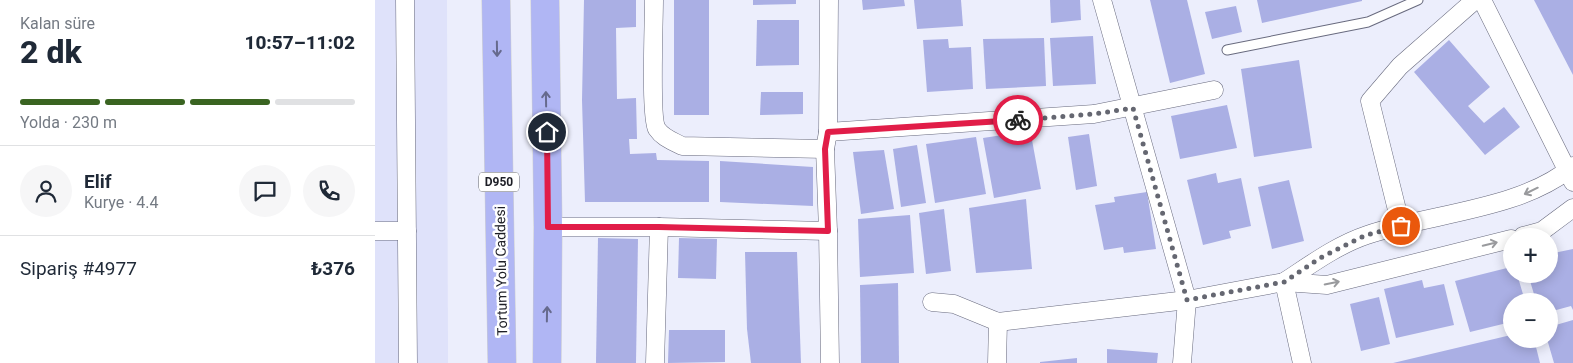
<!DOCTYPE html>
<html lang="tr">
<head>
<meta charset="utf-8">
<style>
  :root { --surface:#fff; --page:#f6f6f7; --text:#1f2937; --muted:#747a83; --line:#e0e1e3; --accent:#3a6421 }
  body { margin:0; font-family:Roboto,sans-serif; background:var(--page); color:var(--text); height:100vh; display:flex; flex-direction:column; font-size:19px; white-space:nowrap }
  * { box-sizing:border-box; margin:0 }
  p { font-size:16px; color:var(--muted) }
  .icon { flex:none; width:28px; height:28px; fill:none; stroke:currentColor; stroke-width:2; stroke-linecap:round; stroke-linejoin:round }
  .map { position:relative; flex:1; overflow:hidden }
  .side { display:flex; flex-direction:column; background:var(--surface); width:375px }
  .side>* { flex:none }
  .buttons { position:absolute; left:1128px; top:228px; display:grid; gap:10px }
  .buttons a { display:grid; place-items:center; width:55px; height:55px; border-radius:50%; background:var(--surface); box-shadow:0 2px 12px #0003; font-size:25px }
  .pin { position:absolute; display:grid; place-items:center; width:42px; height:42px; color:#fff; margin:-21px; border:2px solid #fff; border-radius:50%; box-shadow:0 1px 5px #0007 }
  .courier { position:absolute; display:grid; place-items:center; width:50px; height:50px; margin:-25px; border:4px solid #e11d48; border-radius:50%; background:#fff; color:#222; box-shadow:0 1px 6px #0007 }
  .overview em { font-style:normal; font-weight:800 }
  .overview div { display:flex; flex-direction:column-reverse }
  .overview { display:flex; align-items:center; justify-content:space-between; height:85px; padding:0 20px }
  h1 { font-size:32px; font-weight:800; line-height:38px }
  .bar { display:grid; grid-template-columns:repeat(4,1fr); gap:8px 5px; align-content:center; height:60px; padding:0 20px }
  .bar i { height:6px; border-radius:4px; background:var(--line) }
  .bar .active { background:var(--accent) }
  .bar p { grid-column:span 4 }
  .line { display:flex; align-items:center; gap:12px; padding:0 20px; border-top:1px solid var(--line) }
  .line div { flex:1 }
  .round { display:grid; place-items:center; flex:none; width:52px; height:52px; border-radius:26px; background:var(--page) }
  main { display:flex; flex:1; min-height:0 }
  .map>svg:first-child { display:block }
</style>
</head>
<body>
<main>
<section class="side">
<div class="overview"><div><h1>2 dk</h1><p>Kalan süre</p></div><em>10:57–11:02</em></div>
<div class="bar"><i class="active"></i><i class="active"></i><i class="active"></i><i></i><p>Yolda · 230 m</p></div>
<div class="line" style="height:90px"><a class="round"><svg class="icon" aria-label="person" viewBox="0 0 24 24"><circle cx="12" cy="8" r="4"/><path d="M4 21q1-7 8-7t8 7"/></svg></a><div><b>Elif</b><p>Kurye · 4.4</p></div><a class="round"><svg class="icon" aria-label="chat" viewBox="0 0 24 24"><path d="M4 5h16v11H9l-5 4z"/></svg></a><a class="round"><svg class="icon" aria-label="phone" viewBox="0 0 24 24"><path d="M5 4h4l2 5-3 2q2 4 5 5l2-3 5 2v4C11 20 4 13 5 4z"/></svg></a></div>
<div class="line" style="height:65px"><div>Sipariş #4977</div><b>₺376</b></div>
</section>
<div class="map">
<svg width="1198" height="363" viewBox="0 0 1198 363">
  <rect width="100%" height="100%" fill="#eceefc"/>
  <polygon fill="#dfe2fa" points="0,0 72,0 73,363 0,363"/>
  <g fill="#aaafe4">
    <polygon points="209,0 261,0 261,27 241,28 242,99 261,98 262,139 254,139 255,154 281,153 282,160 334,161 334,202 210,202 207,100"/>
    <rect x="299" y="0" width="35" height="115"/>
    <polygon points="378,0 421,0 421,4 378,5"/>
    <polygon points="487,0 529,0 530,6 488,10"/>
    <polygon points="539,0 586,0 588,26 542,29"/>
    <polygon points="675,0 705,0 706,20 676,23"/>
    <polygon points="775,0 812,0 830,74 795,83"/>
    <polygon points="882,0 987,0 987,1 887,23"/>
    <polygon points="1159,0 1198,0 1198,75"/>
    <polygon points="861,6 867,32 837,39 830,12"/>
    <polygon points="382,20 424,20 424,65 381,66"/>
    <polygon points="718,36 721,84 678,86 675,38"/>
    <polygon points="669,38 671,86 611,89 608,39"/>
    <polygon points="573,39 574,48 596,47 598,89 552,92 548,40"/>
    <polygon points="1074,40 1115,87 1093,106 1109,123 1129,107 1145,127 1110,155 1039,72"/>
    <polygon points="924,60 937,148 879,157 866,69"/>
    <polygon points="386,92 428,92 428,114 385,115"/>
    <polygon points="852,105 862,148 805,159 796,116"/>
    <polygon points="634,134 636,144 657,140 666,189 619,198 608,138"/>
    <polygon points="714,134 722,186 701,190 693,137"/>
    <polygon points="601,137 611,194 560,203 551,144"/>
    <polygon points="542,145 551,203 526,207 518,149"/>
    <polygon points="509,150 519,209 486,214 478,152"/>
    <polygon points="345,161 438,167 438,206 345,202"/>
    <polygon points="841,173 843,183 866,178 876,226 854,231 856,238 828,245 812,180"/>
    <polygon points="914,180 929,241 897,249 883,187"/>
    <polygon points="772,192 781,249 749,253 748,247 729,250 720,205 740,202 739,197"/>
    <polygon points="651,199 657,269 601,273 594,208"/>
    <polygon points="569,209 576,271 551,274 544,213"/>
    <polygon points="535,215 539,273 485,277 483,219"/>
    <polygon points="223,238 263,239 261,363 221,363"/>
    <polygon points="304,238 342,239 341,279 303,278"/>
    <polygon points="1198,249 1198,310 1196,306 1174,312 1174,301 1161,301 1153,274 1174,274 1174,254"/>
    <polygon points="370,252 422,252 426,363 376,363 372,329"/>
    <polygon points="1136,267 1136,274 1142,274 1150,301 1136,301 1136,322 1095,332 1080,281"/>
    <polygon points="1047,280 1049,288 1069,284 1079,325 1021,338 1009,289"/>
    <polygon points="523,283 524,363 486,363 485,285"/>
    <polygon points="1004,297 1015,344 986,351 975,304"/>
    <polygon points="1198,320 1198,363 1179,363 1172,339 1174,327"/>
    <polygon points="294,330 350,330 350,362 293,363"/>
    <polygon points="1136,335 1136,339 1159,339 1165,363 1018,363"/>
    <polygon points="732,349 783,353 782,363 732,363"/>
    <polygon points="702,358 702,363 665,363 665,362"/>
  </g>
  <g fill="none" stroke-linecap="round" stroke-linejoin="round">
    <defs>
      <polyline id="service" points="852,50 993,22 1043,0"/>
      <g id="minor">
        <polyline points="30,0 33,363"/>
        <path d="M279 0C279 20 275 118 282 129 288 138 298 141 307 146L450 149"/>
        <polyline points="454,0 453,132 450,149 453,231 455,363"/>
        <polyline points="727,0 812,300 807,363"/>
        <polyline points="1107,0 1198,182"/>
        <polyline points="453,132 719,114 839,90"/>
        <polyline points="1026,226 995,101 1025,66 1100,0"/>
        <polyline points="173,227 284,227 453,231"/>
        <polyline points="0,231 32,231"/>
        <polyline points="1148,236 1167,231 1198,208"/>
        <path d="M909 282C935 265 962 245 992 235 1056 213 1146 210 1198 166"/>
        <polyline points="909,282 927,363"/>
        <polyline points="557,302 579,304 623,322 812,300 909,282 952,285 1136,239"/>
        <polyline points="280,363 284,227"/>
        <polyline points="622,363 623,322"/>
      </g>
      <g id="trunk">
        <polyline points="121,0 127,363"/>
        <polyline points="170,0 173,227 172,363"/>
      </g>
    </defs>
    <use href="#service" stroke="#686a7e" stroke-width="11"/>
    <use href="#minor" stroke="#686a7e" stroke-width="19"/>
    <use href="#trunk" stroke="#cdcecf" stroke-width="29"/>
    <use href="#service" stroke="#fff" stroke-width="9"/>
    <use href="#minor" stroke="#fff" stroke-width="18"/>
    <use href="#trunk" stroke="#b0b6f4" stroke-width="28"/>
  </g>
  <defs><path id="oneway-shaft" d="M-6 0H5M1.5-3L5.5 0L1.5 3" fill="none" stroke-width="1.6" stroke-linecap="round" stroke-linejoin="round" transform="scale(1.25)"/></defs>
  <g stroke="#666a8d">
    <use href="#oneway-shaft" transform="translate(122 49) rotate(89)"/>
    <use href="#oneway-shaft" transform="translate(171 99) rotate(-91)"/>
    <use href="#oneway-shaft" transform="translate(172 314) rotate(-89)"/>
  </g>
  <g stroke="#999a9d">
    <use href="#oneway-shaft" transform="translate(1156 191) rotate(154)"/>
    <use href="#oneway-shaft" transform="translate(1115 244) rotate(-14)"/>
    <use href="#oneway-shaft" transform="translate(957 283) rotate(-11)"/>
  </g>
  <g fill="none" stroke-linecap="round" stroke-linejoin="round">
    <polyline stroke="#656771" stroke-width="5" stroke-dasharray="0 9" points="643,120 719,114 758,108 812,300 909,282 945,258 991,235 1026,226"/>
    <polyline stroke="#e11d48" stroke-width="6" points="172,132 173,227 284,227 453,231 450,149 453,132 643,120"/>
  </g>
  <g text-anchor="middle" dominant-baseline="central" stroke-width="5" stroke-linejoin="round" paint-order="stroke">
    <rect fill="#fff" stroke="#616267" stroke-width="1" x="104" y="172.5" width="40" height="19" rx="4"/>
    <g font-size="12" font-weight="bold" fill="#1d1e26">
      <text x="124" y="182">D950</text>
    </g>
    <g font-size="14" fill="#1d1e26" stroke="#fff">
      <text transform="translate(126 271) rotate(-91)">Tortum Yolu Caddesi</text>
    </g>
  </g>
</svg>
<div class="buttons">
<a>+</a>
<a>−</a>
</div>
<div class="pin" style="left:1026px;top:226px;background:#ea580c"><svg class="icon" aria-label="bag" viewBox="0 0 24 24"><path d="M5 8h14l-1 12H6zM9 8a3 3 0 0 1 6 0"/></svg></div>
<div class="pin" style="left:172px;top:132px;background:#1f2937"><svg class="icon" aria-label="home" viewBox="0 0 24 24"><path d="M3 11l9-7 9 7M6 9v11h12V9"/></svg></div>
<div class="courier" style="left:643px;top:120px"><svg class="icon" aria-label="bike" viewBox="0 0 24 24"><circle cx="6" cy="16" r="4"/><circle cx="18" cy="16" r="4"/><path d="M6 16l4-8h5l3 8M10 8l3 8H6M13 5h3"/></svg></div>
</div>
</main>
</body>
</html>
